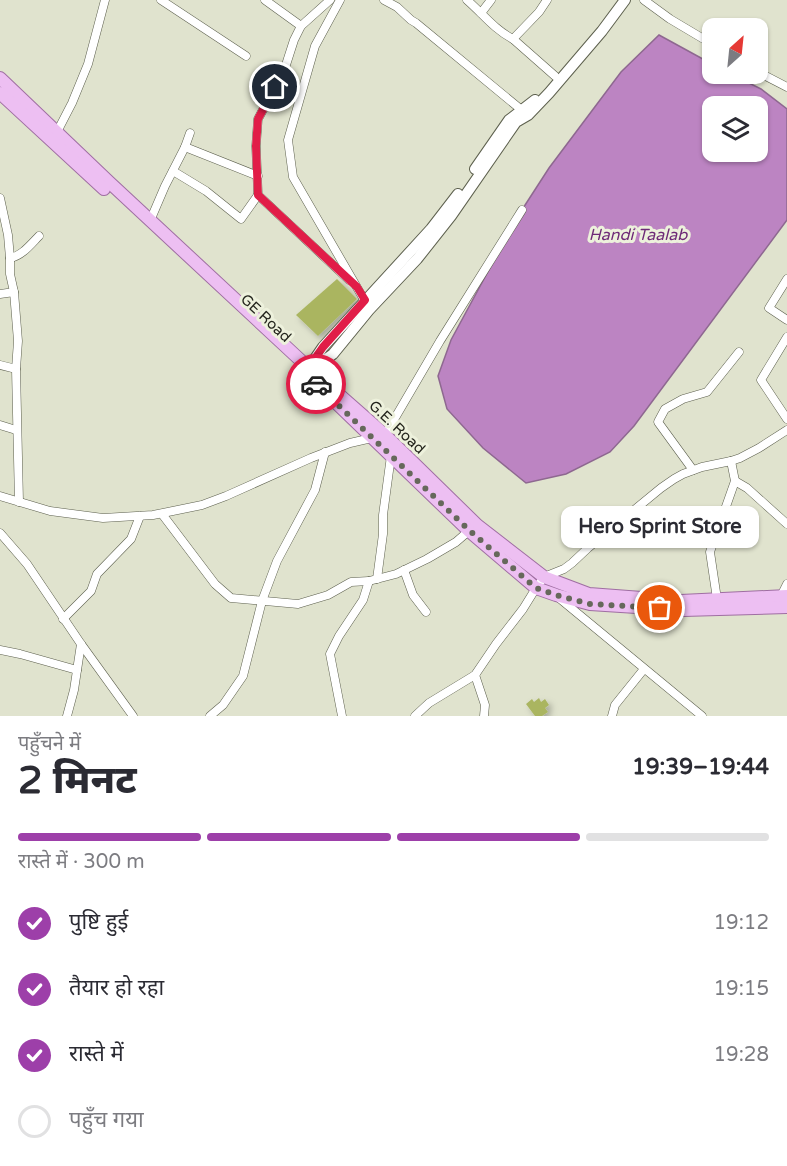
<!DOCTYPE html>
<html lang="hi">
<head>
<meta charset="utf-8">
<style>
  :root { --surface:#fff; --page:#f7f7f7; --text:#2b2b33; --muted:#7c7c81; --line:#e1e1e2; --accent:#9d3fa9 }
  body { margin:0; font-family:"Varela Round","Noto Sans Devanagari",sans-serif; background:var(--page); color:var(--text); height:100vh; display:flex; flex-direction:column; font-size:22px; white-space:nowrap }
  * { box-sizing:border-box; margin:0 }
  p { font-size:20px; color:var(--muted) }
  .icon { flex:none; width:33px; height:33px; fill:none; stroke:currentColor; stroke-width:2; stroke-linecap:round; stroke-linejoin:round }
  .map { position:relative; height:716px; overflow:hidden }
  .drawer { display:flex; flex-direction:column; background:var(--surface); flex:1 }
  .drawer>* { flex:none }
  .needle { width:39px; rotate:27deg }
  .controls { position:absolute; left:702px; top:18px; display:grid; gap:12px }
  .controls a { display:grid; place-items:center; width:66px; height:66px; border-radius:12px; background:var(--surface); box-shadow:0 2px 4px #0004; font-size:30px }
  .pin { position:absolute; display:grid; place-items:center; width:51px; height:51px; color:#fff; margin:-26px; border:3px solid #fff; border-radius:50%; box-shadow:0 2px 6px #0007 }
  .courier { position:absolute; display:grid; place-items:center; width:60px; height:60px; margin:-30px; border:4px solid #e11d48; border-radius:50%; background:#fff; color:#222; box-shadow:0 2px 8px #0007 }
  .bubble { position:absolute; height:42px; border-radius:12px; background:var(--surface); box-shadow:0 2px 4px #0004; font-size:20px; font-weight:800; line-height:42px; text-align:center }
  .summary em { font-style:normal; font-weight:800 }
  .summary div { display:flex; flex-direction:column-reverse }
  .summary { display:flex; align-items:center; justify-content:space-between; height:102px; padding:0 18px }
  h1 { font-size:39px; font-weight:800; line-height:45px }
  .bar { display:grid; grid-template-columns:repeat(4,1fr); gap:9px 6px; align-content:center; height:72px; padding:0 18px }
  .bar i { height:8px; border-radius:4px; background:var(--line) }
  .bar .active { background:var(--accent) }
  .bar p { grid-column:span 4 }
  ol { padding:0 18px; list-style:none }
  li { display:flex; align-items:center; gap:18px; height:66px }
  li p { margin-inline-start:auto }
  li .icon { padding:6px; border-radius:50%; background:var(--accent); color:#fff; stroke-width:4 }
  li:last-child { color:var(--muted) }
  li i { width:33px; height:33px; border:3px solid var(--line); border-radius:50% }
  .map>svg:first-child { display:block }
</style>
</head>
<body>
<div class="map">
<svg width="787" height="716" viewBox="0 0 787 716">
  <defs>
    <filter id="shadow"><feDropShadow dx="3.5" dy="3.5" stdDeviation="3" flood-color="#0004"/></filter>
  </defs>
  <rect width="100%" height="100%" fill="#e0e3ce"/>
  <path fill="#bc84c2" stroke="#8e6890" stroke-width="1.5" fill-rule="evenodd" d="M659 35 712 64V74H731L761 89 787 109V220L634 426 610 452 566 474 526 483 483 448 447 409 438 376 451 340 518 216 549 168 621 72ZM712 106H758V152H712Z"/>
  <g fill="#aab561" filter="url(#shadow)">
    <polygon points="337,279 357,299 318,336 296,315"/>
    <polygon points="583,508 601,530 587,541 570,520"/>
    <polygon points="539,698 541,702 545,699 549,705 545,708 548,712 542,716 535,716 526,704 532,699 534,702"/>
  </g>
  <g fill="none" stroke-linecap="round" stroke-linejoin="round">
    <defs>
      <g id="street">
        <polyline points="161,0 246,56"/>
        <polyline points="265,0 301,26 330,0"/>
        <polyline points="340,0 315,46 288,140 293,177 366,303"/>
        <polyline points="384,0 397,7 411,20 416,23 524,112"/>
        <path d="M467 0C482 13 495 30 513 39L555 76"/>
        <polyline points="644,0 670,19 712,44"/>
        <polyline points="481,13 491,0"/>
        <polyline points="301,26 294,40 284,71 258,119 256,146 258,195 349,280"/>
        <polyline points="513,39 539,12 547,0"/>
        <polyline points="758,72 787,87"/>
        <polyline points="57,132 72,103 88,64 105,0"/>
        <polyline points="185,147 258,176"/>
        <polyline points="173,171 206,191 241,219 258,195"/>
        <polyline points="0,198 8,235 10,258 10,274 14,292 18,341 16,369"/>
        <polyline points="150,221 165,186 185,147 190,133"/>
        <path d="M10 258C22 256 31 244 39 236"/>
        <polyline points="787,279 769,308 787,320"/>
        <polyline points="0,294 14,292"/>
        <polyline points="787,337 761,380 787,419"/>
        <polyline points="0,365 16,369 19,502"/>
        <polyline points="0,425 16,430"/>
        <polyline points="693,470 658,422 665,409 683,399 707,392 739,352"/>
        <polyline points="735,481 747,488 787,524"/>
        <polyline points="0,496 50,511 103,518 153,515 202,505 226,496 311,458 350,443 385,435 440,341 522,210"/>
        <polyline points="162,514 215,584 231,598 298,604 328,595 351,582 369,581 396,574 427,559 456,542 471,529"/>
        <polyline points="0,533 27,564 81,644 133,716"/>
        <polyline points="404,570 413,595 426,612"/>
        <polyline points="377,579 383,534 383,515 391,456"/>
        <polyline points="781,596 787,584"/>
        <polyline points="559,598 702,716"/>
        <polyline points="717,599 710,552 735,481 731,461"/>
        <polyline points="63,619 91,591 97,574 131,539 140,516"/>
        <polyline points="0,650 20,654 77,670"/>
        <polyline points="475,675 485,705 484,716"/>
        <polyline points="67,716 74,690 81,644"/>
        <polyline points="210,716 223,705 243,676 262,601 277,561 315,490 325,452"/>
        <polyline points="342,716 330,654 339,636 363,600 369,581"/>
        <polyline points="415,716 429,703 475,675 496,644 523,609 536,588 544,577 564,569 572,563 588,548 661,488 674,479 683,474 702,467 731,461 740,458 759,448 787,430"/>
        <polyline points="612,716 615,705 644,669"/>
      </g>
      <g id="secondary">
        <polyline points="475,169 509,120 535,100"/>
        <polyline points="310,366 323,347 431,229 458,194"/>
        <polyline points="305,374 333,354 369,310 417,259 451,216 516,122 528,115 549,93 602,31 625,0"/>
      </g>
      <g id="primary">
        <polyline points="0,78 109,182 311,370 385,435 477,525 544,577 589,594 681,601 787,596"/>
        <polyline points="0,93 104,189"/>
        <polyline points="329,396 469,531 536,588 556,595 590,604 683,610 787,607"/>
      </g>
    </defs>
    <use href="#street" stroke="#5d604e" stroke-width="9"/>
    <use href="#secondary" stroke="#5d604e" stroke-width="12"/>
    <use href="#primary" stroke="#9f6ea2" stroke-width="14"/>
    <use href="#street" stroke="#fff" stroke-width="8"/>
    <use href="#secondary" stroke="#fff" stroke-width="10"/>
    <use href="#primary" stroke="#edbff2" stroke-width="12"/>
  </g>
  <g fill="none" stroke-linecap="round" stroke-linejoin="round">
    <polyline stroke="#66685b" stroke-width="6" stroke-dasharray="0 10.8" points="316,384 470,531 536,588 556,595 590,604 660,608"/>
    <polyline stroke="#e11d48" stroke-width="8" points="275,87 258,119 256,146 258,195 357,287 365,300 323,347 304,374 316,384"/>
  </g>
  <g text-anchor="middle" dominant-baseline="central" stroke-width="6" stroke-linejoin="round" paint-order="stroke">
    <g font-size="15" fill="#24251d" stroke="#edf1dc">
      <text transform="translate(266 318) rotate(43)">GE Road</text>
      <text transform="translate(397 427) rotate(43)">G.E. Road</text>
    </g>
    <g font-size="16" font-style="italic" fill="#6e2a77" stroke="#edf1dc">
      <text x="638" y="235">Handi Taalab</text>
    </g>
  </g>
</svg>
<div class="controls">
<a><svg class="needle" viewBox="-14 -14 28 28"><path d="M0-13l5 13h-10z" fill="#e53935"/><path d="M0 13l5-13h-10z" fill="#7c7c81"/></svg></a>
<a><svg class="icon" aria-label="layers" viewBox="0 0 24 24"><path d="M12 4l9 5-9 5-9-5zM3 14l9 5 9-5"/></svg></a>
</div>
<div class="pin" style="left:660px;top:608px;background:#ea580c"><svg class="icon" aria-label="bag" viewBox="0 0 24 24"><path d="M5 8h14l-1 12H6zM9 8a3 3 0 0 1 6 0"/></svg></div>
<div class="pin" style="left:275px;top:87px;background:#1f2937"><svg class="icon" aria-label="home" viewBox="0 0 24 24"><path d="M3 11l9-7 9 7M6 9v11h12V9"/></svg></div>
<div class="courier" style="left:316px;top:384px"><svg class="icon" aria-label="car" viewBox="0 0 24 24"><path d="M5 17H2v-5l4-1 3-4h7l3 4 3 1v5h-3M9 17h6M6 11h13"/><circle cx="7" cy="17" r="2"/><circle cx="17" cy="17" r="2"/></svg></div>
<div class="bubble" style="left:561px;top:506px;width:198px">Hero Sprint Store</div>
</div>
<section class="drawer">
<div class="summary"><div><h1>2 मिनट</h1><p>पहुँचने में</p></div><em>19:39–19:44</em></div>
<div class="bar"><i class="active"></i><i class="active"></i><i class="active"></i><i></i><p>रास्ते में · 300 m</p></div>
<ol>
<li><svg class="icon" aria-label="check" viewBox="0 0 24 24"><path d="M5 12l5 5 9-10"/></svg>पुष्टि हुई<p>19:12</p></li>
<li><svg class="icon" aria-label="check" viewBox="0 0 24 24"><path d="M5 12l5 5 9-10"/></svg>तैयार हो रहा<p>19:15</p></li>
<li><svg class="icon" aria-label="check" viewBox="0 0 24 24"><path d="M5 12l5 5 9-10"/></svg>रास्ते में<p>19:28</p></li>
<li><i></i>पहुँच गया</li>
</ol>
</section>
</body>
</html>
